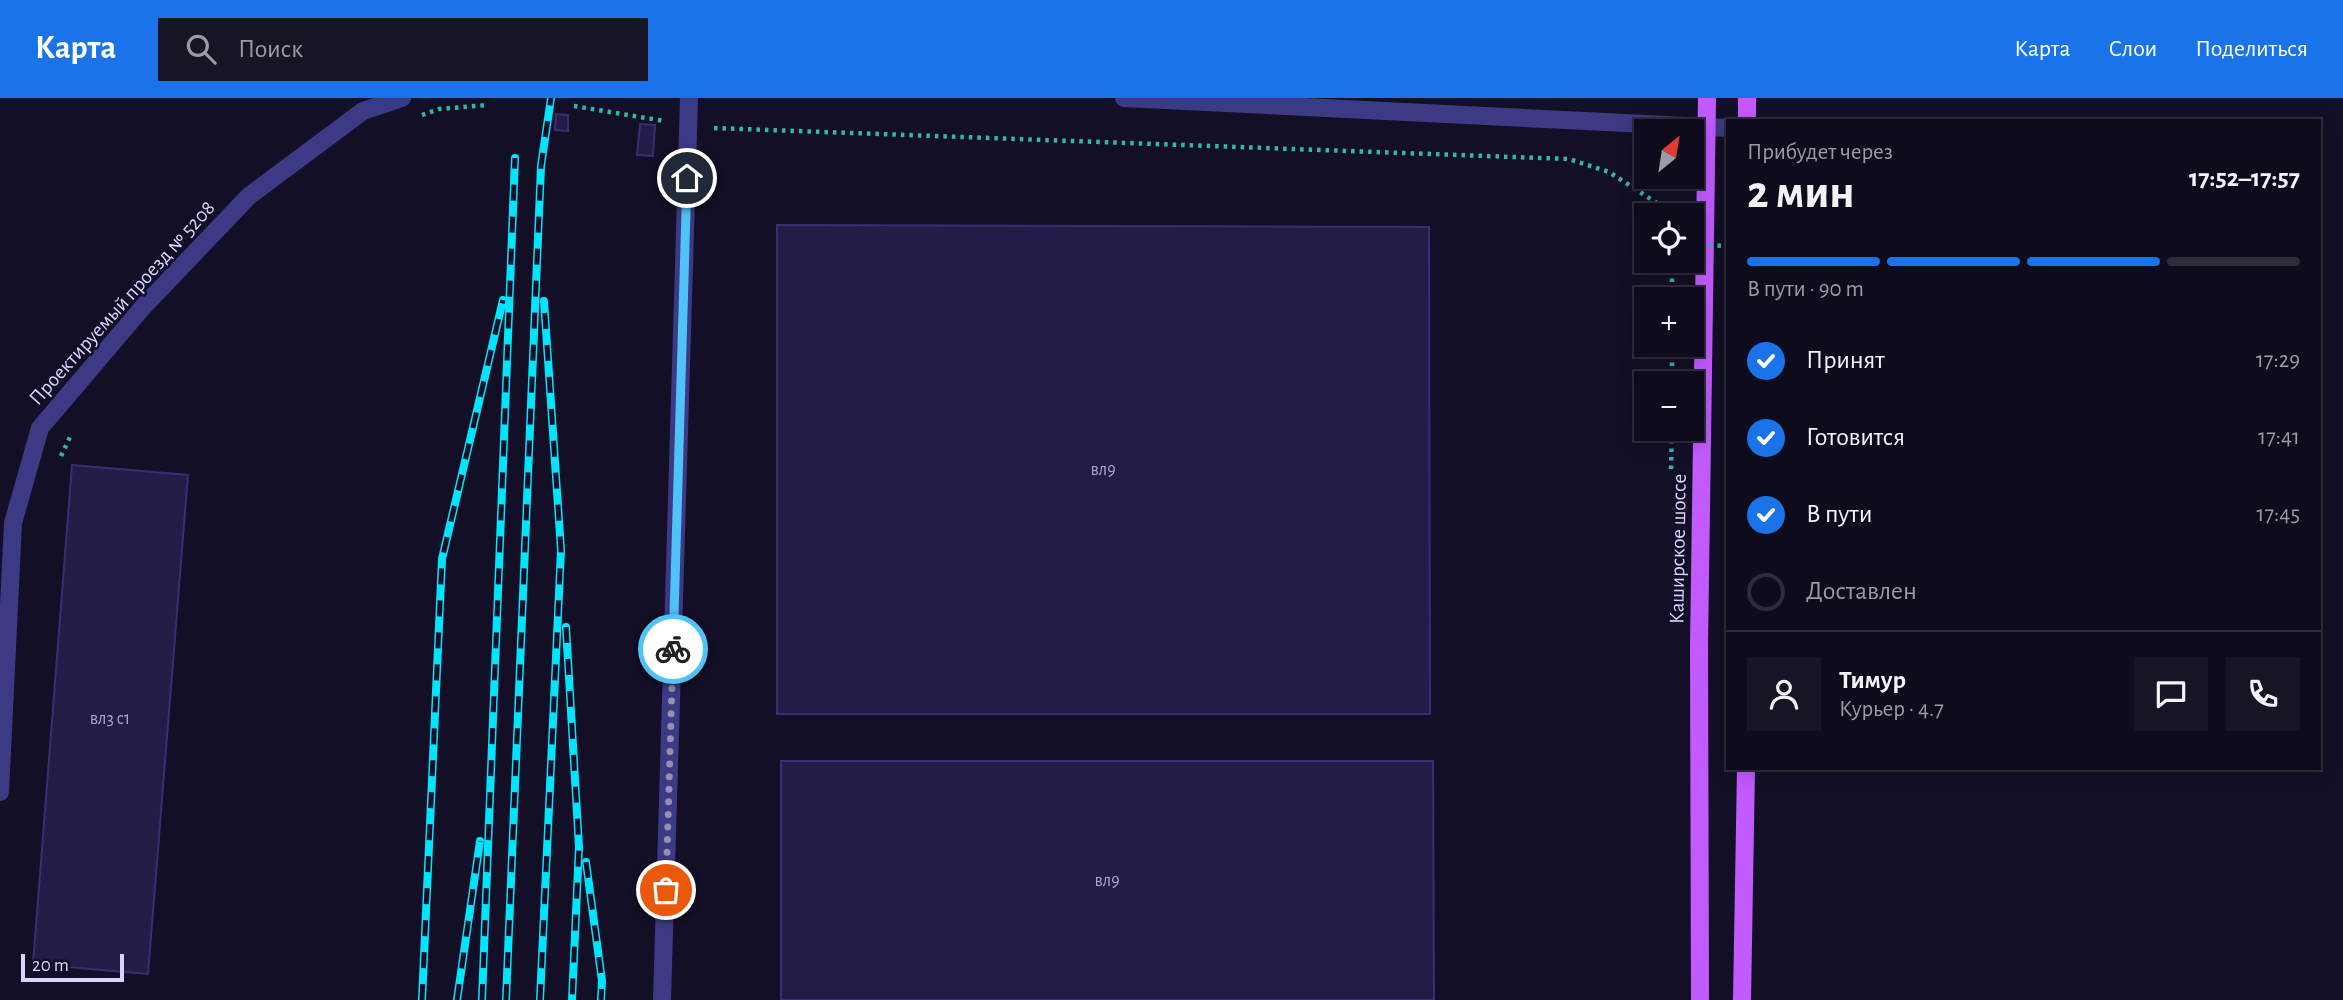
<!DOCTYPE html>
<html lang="ru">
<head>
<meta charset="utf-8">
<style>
  :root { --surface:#0e0b1c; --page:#171425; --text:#f1f3f6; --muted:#9b9ba3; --line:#2e2b3b; --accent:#1a73e8 }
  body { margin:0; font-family:"Alegreya Sans",sans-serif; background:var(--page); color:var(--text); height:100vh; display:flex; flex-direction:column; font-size:26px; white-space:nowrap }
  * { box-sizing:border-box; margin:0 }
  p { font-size:23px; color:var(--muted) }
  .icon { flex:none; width:38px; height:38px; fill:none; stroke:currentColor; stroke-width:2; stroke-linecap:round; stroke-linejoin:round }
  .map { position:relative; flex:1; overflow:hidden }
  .details { position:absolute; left:1726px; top:21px; width:595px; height:651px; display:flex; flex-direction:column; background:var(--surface); border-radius:0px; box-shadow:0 4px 18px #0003,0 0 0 2px var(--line) }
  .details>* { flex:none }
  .needle { width:46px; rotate:30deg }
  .tools { position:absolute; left:1634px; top:21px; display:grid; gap:14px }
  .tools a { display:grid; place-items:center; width:70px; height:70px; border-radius:0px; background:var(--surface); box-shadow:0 4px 18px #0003,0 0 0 2px var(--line); font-size:35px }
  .scale { position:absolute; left:21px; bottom:18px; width:103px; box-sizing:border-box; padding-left:7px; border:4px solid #d9d4ff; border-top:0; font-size:19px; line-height:24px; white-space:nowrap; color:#d9d4ff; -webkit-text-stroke:5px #130f26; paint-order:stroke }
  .pin { position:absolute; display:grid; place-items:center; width:60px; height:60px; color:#fff; margin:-30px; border:4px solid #fff; border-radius:50%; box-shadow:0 2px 7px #0007 }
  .courier { position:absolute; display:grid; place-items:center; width:70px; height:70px; margin:-35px; border:5px solid #4fc3f7; border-radius:50%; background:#fff; color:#222; box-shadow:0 2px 9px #0007 }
  .headline em { font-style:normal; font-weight:700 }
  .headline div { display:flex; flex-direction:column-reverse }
  .headline { display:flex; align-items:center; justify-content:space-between; height:119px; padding:0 21px }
  h1 { font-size:46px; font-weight:700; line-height:52px }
  .bar { display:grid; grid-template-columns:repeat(4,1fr); gap:10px 7px; align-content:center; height:84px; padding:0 21px }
  .bar i { height:9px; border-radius:5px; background:var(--line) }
  .bar .active { background:var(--accent) }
  .bar p { grid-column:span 4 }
  .line { display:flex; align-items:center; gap:18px; padding:0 21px; border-top:2px solid var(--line) }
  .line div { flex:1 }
  .round { display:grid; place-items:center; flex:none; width:74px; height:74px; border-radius:0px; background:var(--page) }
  ol { padding:0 21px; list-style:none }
  li { display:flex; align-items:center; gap:21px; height:77px }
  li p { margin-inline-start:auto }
  li .icon { padding:7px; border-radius:50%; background:var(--accent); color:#fff; stroke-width:4 }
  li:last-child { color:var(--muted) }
  li i { width:38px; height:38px; border:4px solid var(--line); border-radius:50% }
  header { display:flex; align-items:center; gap:42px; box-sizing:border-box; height:98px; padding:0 35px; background:var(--accent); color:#fff }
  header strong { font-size:33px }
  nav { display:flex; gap:38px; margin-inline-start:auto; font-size:24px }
  .search { width:490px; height:63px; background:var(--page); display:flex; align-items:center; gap:18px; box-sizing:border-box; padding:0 24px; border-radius:0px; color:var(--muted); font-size:26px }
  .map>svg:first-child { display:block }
</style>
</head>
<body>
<header>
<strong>Карта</strong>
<div class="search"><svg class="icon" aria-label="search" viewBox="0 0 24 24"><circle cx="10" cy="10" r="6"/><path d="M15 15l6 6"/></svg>Поиск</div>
<nav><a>Карта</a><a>Слои</a><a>Поделиться</a></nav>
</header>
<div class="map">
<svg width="2343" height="902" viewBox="0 0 2343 902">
  <rect width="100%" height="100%" fill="#130f26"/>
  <g fill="#241b47" stroke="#3b2d73" stroke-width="2">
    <polygon points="556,16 568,17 568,33 555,32"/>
    <polygon points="640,26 655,27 653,58 637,57"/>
    <polygon points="777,127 1429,129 1430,616 777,616"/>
    <polygon points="72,367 188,377 148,876 33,866"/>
    <polygon points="781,663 1433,663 1434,902 781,902"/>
  </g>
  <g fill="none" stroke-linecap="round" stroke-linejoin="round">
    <g stroke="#2fb8b0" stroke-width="4.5" stroke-dasharray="3.5 5" stroke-linecap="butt">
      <polyline points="574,8 664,23"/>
      <polyline points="422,17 439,11 488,7"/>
      <polyline points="714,30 1569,61 1609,74 1660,107 1663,117"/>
      <polyline points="1672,201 1672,163"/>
      <polyline points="1672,285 1672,247"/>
      <polyline points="61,358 71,337"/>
      <polyline points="1671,371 1672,331"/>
    </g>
    <polyline stroke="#3d3a85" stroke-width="18" points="662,902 689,0"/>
    <g stroke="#3d3a85" stroke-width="18">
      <polyline points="1124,0 1727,30"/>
      <polyline points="0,694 13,425 40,330 143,209 249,98 363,13 402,0"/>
    </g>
    <g stroke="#c25bff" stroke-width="18">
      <polyline points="1747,0 1747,23"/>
      <polyline points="1700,902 1699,548 1707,0"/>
      <polyline points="1742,902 1746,670"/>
    </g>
    <defs>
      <g id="rail">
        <polyline points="566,529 579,749 572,902"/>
        <polyline points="586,764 602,883 601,902"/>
        <polyline points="422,902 442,461 503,202"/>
        <polyline points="457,902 480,743"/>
        <polyline points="482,902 515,60"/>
        <polyline points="506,902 541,68 551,0"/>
        <polyline points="540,902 561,452 544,203"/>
      </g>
    </defs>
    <use href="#rail" stroke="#00e5ff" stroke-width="8"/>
    <use href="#rail" stroke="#130f26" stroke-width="5" stroke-dasharray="16" stroke-linecap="butt"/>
    <polyline stroke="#2fb8b0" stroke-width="4.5" stroke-dasharray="3.5 5" stroke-linecap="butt" points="1692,146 1727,148"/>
  </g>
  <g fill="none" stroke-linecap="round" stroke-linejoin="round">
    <polyline stroke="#948fb3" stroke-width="7" stroke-dasharray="0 12.6" points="666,792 673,551"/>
    <polyline stroke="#4fc3f7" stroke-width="9" points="673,551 687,80"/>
  </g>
  <g text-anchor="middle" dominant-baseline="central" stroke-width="5" stroke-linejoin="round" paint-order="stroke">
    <g font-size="18" fill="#aca6d1">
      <text x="1103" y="372">вл9</text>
      <text x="110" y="621">вл3 с1</text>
      <text x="1107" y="783">вл9</text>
    </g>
    <g font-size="21" fill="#d9d4ff" stroke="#130f26">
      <text transform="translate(122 205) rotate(-48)">Проектируемый проезд № 5208</text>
      <text transform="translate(1678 451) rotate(-89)">Каширское шоссе</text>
    </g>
  </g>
</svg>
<div class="tools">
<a><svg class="needle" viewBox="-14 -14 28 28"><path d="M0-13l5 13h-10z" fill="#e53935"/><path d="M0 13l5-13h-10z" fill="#9b9ba3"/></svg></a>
<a><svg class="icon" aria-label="locate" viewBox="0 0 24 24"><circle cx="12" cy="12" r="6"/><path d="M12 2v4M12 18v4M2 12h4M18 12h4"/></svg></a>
<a>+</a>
<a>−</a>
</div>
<div class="scale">20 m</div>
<div class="pin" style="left:666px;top:792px;background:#ea580c"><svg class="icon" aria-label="bag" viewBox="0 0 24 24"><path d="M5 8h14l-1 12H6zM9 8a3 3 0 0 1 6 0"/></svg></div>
<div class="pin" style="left:687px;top:80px;background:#1f2937"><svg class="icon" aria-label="home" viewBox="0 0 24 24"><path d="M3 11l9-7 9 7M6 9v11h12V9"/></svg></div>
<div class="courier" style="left:673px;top:551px"><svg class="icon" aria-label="bike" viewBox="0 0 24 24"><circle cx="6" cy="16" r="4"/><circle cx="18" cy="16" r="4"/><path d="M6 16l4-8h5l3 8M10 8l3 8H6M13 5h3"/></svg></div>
<section class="details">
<div class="headline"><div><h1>2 мин</h1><p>Прибудет через</p></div><em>17:52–17:57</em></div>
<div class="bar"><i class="active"></i><i class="active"></i><i class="active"></i><i></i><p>В пути · 90 m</p></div>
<ol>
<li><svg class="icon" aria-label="check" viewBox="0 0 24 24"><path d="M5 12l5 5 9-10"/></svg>Принят<p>17:29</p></li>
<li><svg class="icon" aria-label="check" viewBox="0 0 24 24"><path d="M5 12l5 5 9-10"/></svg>Готовится<p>17:41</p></li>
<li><svg class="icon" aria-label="check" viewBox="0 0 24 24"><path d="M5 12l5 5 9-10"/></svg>В пути<p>17:45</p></li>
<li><i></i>Доставлен</li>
</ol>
<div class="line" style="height:126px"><a class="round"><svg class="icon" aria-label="person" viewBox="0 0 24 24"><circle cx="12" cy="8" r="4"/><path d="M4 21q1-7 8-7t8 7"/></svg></a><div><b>Тимур</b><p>Курьер · 4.7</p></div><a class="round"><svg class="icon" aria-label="chat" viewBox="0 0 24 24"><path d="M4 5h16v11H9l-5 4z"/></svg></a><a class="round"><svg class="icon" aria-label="phone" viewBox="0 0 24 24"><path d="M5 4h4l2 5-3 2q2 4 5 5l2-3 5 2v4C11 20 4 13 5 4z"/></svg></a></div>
</section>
</div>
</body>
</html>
